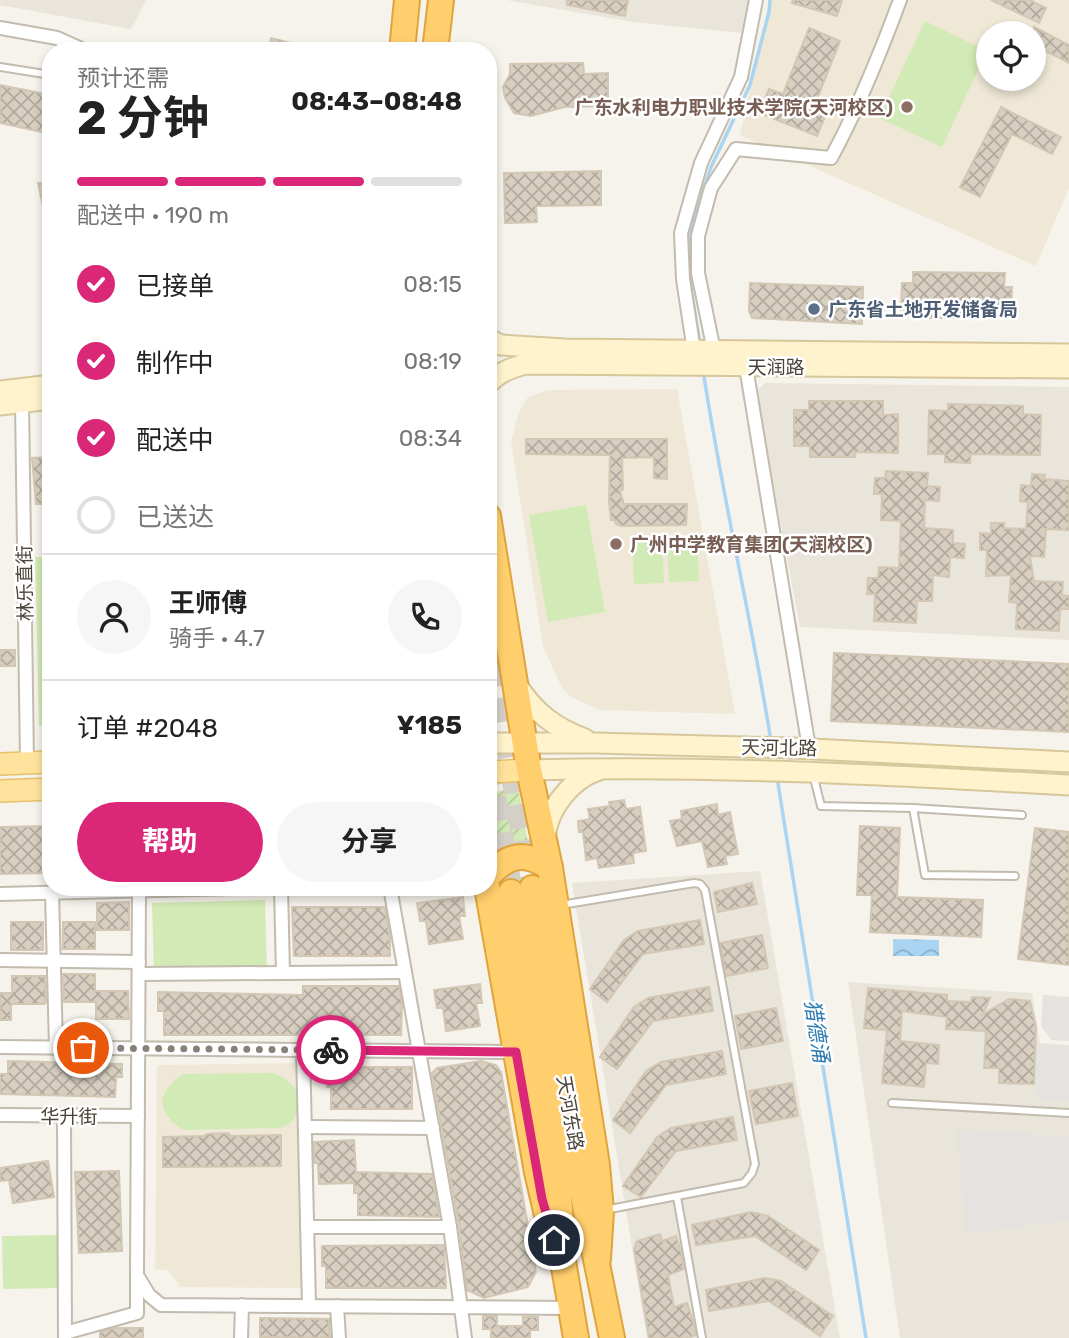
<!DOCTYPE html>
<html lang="zh">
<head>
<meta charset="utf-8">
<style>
  :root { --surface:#fff; --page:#f6f6f6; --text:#222; --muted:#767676; --line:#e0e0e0; --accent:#db2777 }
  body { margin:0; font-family:Rubik,"Noto Sans SC",sans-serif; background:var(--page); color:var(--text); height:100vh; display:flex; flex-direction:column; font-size:26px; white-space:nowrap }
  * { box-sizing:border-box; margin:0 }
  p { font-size:23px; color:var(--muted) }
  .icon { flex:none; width:38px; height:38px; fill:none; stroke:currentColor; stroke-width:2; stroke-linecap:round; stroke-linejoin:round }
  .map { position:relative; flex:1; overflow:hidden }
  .drawer { position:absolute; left:42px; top:42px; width:455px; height:854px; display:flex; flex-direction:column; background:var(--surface); border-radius:28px; box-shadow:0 4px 10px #0003 }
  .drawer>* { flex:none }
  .fabs { position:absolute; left:976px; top:21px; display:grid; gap:14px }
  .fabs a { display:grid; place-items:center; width:70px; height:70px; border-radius:50%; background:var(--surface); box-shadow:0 4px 10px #0003; font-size:35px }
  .pin { position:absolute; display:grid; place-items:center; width:60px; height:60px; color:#fff; margin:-30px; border:4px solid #fff; border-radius:50%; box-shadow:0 2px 7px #0007 }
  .courier { position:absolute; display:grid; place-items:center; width:70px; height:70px; margin:-35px; border:5px solid #db2777; border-radius:50%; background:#fff; color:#222; box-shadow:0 2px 9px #0007 }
  .summary em { font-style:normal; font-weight:700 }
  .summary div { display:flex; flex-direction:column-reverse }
  .summary { display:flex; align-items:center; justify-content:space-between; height:119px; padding:0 35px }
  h1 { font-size:46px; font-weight:700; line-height:52px }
  .bar { display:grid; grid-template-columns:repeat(4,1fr); gap:10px 7px; align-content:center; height:84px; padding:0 35px }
  .bar i { height:9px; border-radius:5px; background:var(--line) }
  .bar .current { background:var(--accent) }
  .bar p { grid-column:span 4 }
  .line { display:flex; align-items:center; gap:18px; padding:0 35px; border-top:2px solid var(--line) }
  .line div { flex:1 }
  .round { display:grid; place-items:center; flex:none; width:74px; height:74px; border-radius:37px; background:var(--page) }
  ol { padding:0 35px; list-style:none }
  li { display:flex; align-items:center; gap:21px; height:77px }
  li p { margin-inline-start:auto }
  li .icon { padding:7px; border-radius:50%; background:var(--accent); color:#fff; stroke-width:4 }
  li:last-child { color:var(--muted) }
  li i { width:38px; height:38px; border:4px solid var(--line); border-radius:50% }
  .action { display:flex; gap:14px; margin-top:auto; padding:14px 35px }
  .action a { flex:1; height:80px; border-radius:42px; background:var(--accent); color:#fff; font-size:28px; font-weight:700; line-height:80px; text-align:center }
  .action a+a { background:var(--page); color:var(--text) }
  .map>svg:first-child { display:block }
</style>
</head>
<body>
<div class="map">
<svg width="1069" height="1338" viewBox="0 0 1069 1338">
  <defs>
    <pattern id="garden-furrows" width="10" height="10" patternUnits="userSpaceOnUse" patternTransform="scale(1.75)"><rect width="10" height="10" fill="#d2eab5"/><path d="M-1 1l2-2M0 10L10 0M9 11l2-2" fill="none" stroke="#b6ca9c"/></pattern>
    <pattern id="water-waves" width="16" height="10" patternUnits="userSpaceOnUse" patternTransform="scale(1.75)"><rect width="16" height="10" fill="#a9d4f2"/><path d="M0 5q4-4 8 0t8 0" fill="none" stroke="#8caec5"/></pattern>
    <pattern id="building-cross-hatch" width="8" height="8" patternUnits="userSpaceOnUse" patternTransform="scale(1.75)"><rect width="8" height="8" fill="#d8cfc1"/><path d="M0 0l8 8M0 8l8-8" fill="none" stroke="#b1aa9e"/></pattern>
  </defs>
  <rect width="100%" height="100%" fill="#f6f3ec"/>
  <g fill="#eae5da">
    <polygon points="0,0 146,0 131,29 0,5"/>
    <polygon points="507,0 749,0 742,33 633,22"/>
    <polygon points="765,383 1069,387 1069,640 800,627 756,392"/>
    <polygon points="760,871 840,1338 647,1338 572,883"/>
    <polygon points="848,982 1032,993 1040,1043 1069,1045 1069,1338 900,1338"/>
  </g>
  <g fill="#efe8d6" fill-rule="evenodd">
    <path d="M770 0H1069V188L1036 266 740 135ZM989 33H1034V79H989Z"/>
    <polygon points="677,389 735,714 599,710 571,697 562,688 543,646 511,442 519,412 528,397 548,390"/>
    <polygon points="301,1063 302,1288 179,1287 178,1283 167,1270 155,1269 157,1065"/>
  </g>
  <g fill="#d2eab5">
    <polygon points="925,21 987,51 942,147 879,118"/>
    <polygon points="586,505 605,612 548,622 529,515"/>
    <polygon points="697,537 699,581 669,582 667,539"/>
    <polygon points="662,540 664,583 634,584 632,541"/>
    <polygon points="35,557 51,557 51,726 39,726"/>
    <polygon points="265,900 267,972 154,975 152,903"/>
    <path d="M273 1073C301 1081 311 1116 281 1128L184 1130C155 1112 156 1093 183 1074Z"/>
    <polygon points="57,1235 58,1288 3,1289 2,1236"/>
  </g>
  <polygon fill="url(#garden-furrows)" points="512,789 519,793 529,848 492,857 488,831 488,793"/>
  <g fill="#e5e3e0">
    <polygon points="1043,995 1069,997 1069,1041 1051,1040 1041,1026"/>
    <polygon points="1037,1045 1069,1047 1069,1101 1035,1099"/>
    <polygon points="956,1129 1069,1136 1069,1220 966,1234"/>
  </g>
  <polygon fill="url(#water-waves)" points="893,939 939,940 939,956 893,956"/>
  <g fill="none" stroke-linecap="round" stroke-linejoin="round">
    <g stroke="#a9d4f2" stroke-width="3.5">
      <polyline points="700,345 691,289 689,235 711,167 750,85 769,12 770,0"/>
      <path d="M703 370C722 495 751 617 771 741"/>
      <polyline points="777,777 866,1338"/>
    </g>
  </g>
  <g fill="url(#building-cross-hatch)" stroke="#d3c7b4" stroke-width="2">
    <polygon points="567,0 628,0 625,16 567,5"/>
    <polygon points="793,0 842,0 837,16 792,3"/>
    <polygon points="991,0 1030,0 1046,8 1039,23"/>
    <polygon points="1034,27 1069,45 1069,63 1034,45"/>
    <polygon points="809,28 840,41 814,107 827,112 817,136 759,113 769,89 783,94"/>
    <polygon points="271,38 306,47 306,51 268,51"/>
    <polygon points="583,63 584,74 608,73 608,106 565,107 531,116 514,113 505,98 503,87 510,74 510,64"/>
    <polygon points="0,85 51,95 51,134 0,123"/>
    <polygon points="1001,107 1061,137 1052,154 1012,134 980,197 960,187"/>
    <polygon points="601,171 601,205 536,206 537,222 505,223 504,173"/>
    <polygon points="38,183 51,183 51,220 46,220"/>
    <polygon points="913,272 1005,273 1004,287 1012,287 1011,312 999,312 999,318 913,318 914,311 901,310 902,283 913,283"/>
    <polygon points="750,283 863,287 862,324 752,318 749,311"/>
    <polygon points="809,401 883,401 883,415 898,414 898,453 855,452 855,457 810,457 810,446 794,446 794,410 809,410"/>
    <polygon points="948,404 1023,406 1023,414 1041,415 1040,455 971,454 970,463 945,462 945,454 928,454 929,410 948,411"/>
    <polygon points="526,439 667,439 667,479 654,478 654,457 622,458 623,489 620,492 624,504 687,504 686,525 621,526 616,524 615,520 611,520 609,501 610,455 526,454"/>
    <polygon points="51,457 51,504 36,504 32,458"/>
    <polygon points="886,471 928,473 927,486 940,487 939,501 925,500 924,528 953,530 953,543 965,544 964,558 950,557 949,577 933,575 932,601 917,601 916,623 874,621 875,594 867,594 868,578 878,578 879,567 899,568 901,521 881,520 882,494 874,494 875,478 885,478"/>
    <polygon points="1032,474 1045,475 1044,479 1069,481 1069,530 1046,529 1044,557 1030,556 1034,581 1063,582 1062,595 1069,596 1069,609 1060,609 1059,631 1016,629 1017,603 1009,602 1011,575 986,576 987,550 980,550 980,533 991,534 991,523 1004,523 1004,528 1026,529 1028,502 1020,501 1021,485 1031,486"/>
    <rect x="0" y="650" width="15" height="16"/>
    <polygon points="834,653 1069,664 1069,732 831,721"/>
    <polygon points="624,800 626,809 640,807 646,851 633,853 634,863 599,868 597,858 586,860 583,832 579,832 578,821 590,819 588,809 610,806 609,802"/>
    <polygon points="717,804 718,815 730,812 738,854 725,856 727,864 708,867 702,841 677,846 670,821 682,819 681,811"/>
    <polygon points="51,826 51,873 0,874 0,827"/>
    <polygon points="860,826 900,828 897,897 983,900 981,937 870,932 872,895 857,895"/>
    <polygon points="1035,828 1069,832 1069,965 1018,959"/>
    <polygon points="752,883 757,904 718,912 714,892"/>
    <polygon points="463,897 465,916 459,916 463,939 429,944 426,921 420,921 417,903"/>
    <polygon points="129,902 129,930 97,930 97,903"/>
    <polygon points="292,907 385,907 390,938 390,956 294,956"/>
    <polygon points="700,920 704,944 643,954 607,1002 590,989 624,940 638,931"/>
    <rect x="11" y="922" width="32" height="28"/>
    <rect x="63" y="922" width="32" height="27"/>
    <polygon points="762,935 768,968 726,976 720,943"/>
    <polygon points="63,974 95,974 95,991 128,991 129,1019 96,1019 96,1002 64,1002"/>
    <polygon points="12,976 45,976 46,1002 44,1004 11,1004 11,1020 0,1020 0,993 12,993"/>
    <polygon points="480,984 482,1003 476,1003 480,1026 446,1031 443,1008 437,1008 434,990"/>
    <polygon points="303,986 399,986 402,1004 401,1035 164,1035 164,1011 158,1011 158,992 303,995"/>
    <polygon points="709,987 713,1011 653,1021 617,1069 600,1057 634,1007 648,998"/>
    <polygon points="868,988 947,995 947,1001 971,1002 972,997 990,998 983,1014 1009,999 1030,1001 1036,1027 1034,1084 999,1083 999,1068 984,1068 986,1031 946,1029 947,1017 902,1011 900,1041 939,1045 938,1064 926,1063 924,1087 882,1083 887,1030 864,1028"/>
    <polygon points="776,1008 783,1041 741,1049 735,1016"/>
    <polygon points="722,1051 726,1074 666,1085 630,1133 613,1120 646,1071 661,1062"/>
    <polygon points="8,1061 122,1064 122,1077 116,1077 115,1097 0,1094 0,1074 8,1074"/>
    <polygon points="481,1061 496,1065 501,1072 536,1272 528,1287 484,1298 467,1290 459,1225 432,1073 437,1068"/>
    <polygon points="327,1067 412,1067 412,1109 331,1109 331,1087 327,1087"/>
    <polygon points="792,1083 798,1116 756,1124 749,1091"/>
    <polygon points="733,1117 737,1140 676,1151 641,1197 623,1186 657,1137 671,1128"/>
    <polygon points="228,1133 231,1136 281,1135 281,1166 163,1167 163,1137 204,1136 207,1134"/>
    <polygon points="354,1140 356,1172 432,1174 439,1217 358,1215 358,1193 354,1193 354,1183 319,1184 318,1163 314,1163 314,1142"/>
    <polygon points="48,1161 54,1197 13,1203 9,1180 0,1181 0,1168"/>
    <polygon points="119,1171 122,1251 79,1253 75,1172"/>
    <polygon points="751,1212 768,1216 819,1250 806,1270 755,1236 696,1245 692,1225"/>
    <polygon points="660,1234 662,1241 676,1236 681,1252 684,1269 668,1275 674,1307 687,1303 693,1321 696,1335 687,1338 649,1338 634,1249 637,1241"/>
    <polygon points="444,1245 446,1288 326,1288 326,1266 322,1266 322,1246"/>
    <polygon points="765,1278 781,1281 833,1316 820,1336 769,1301 709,1311 706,1290"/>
    <polygon points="483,1316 497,1316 497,1326 523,1326 523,1317 538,1317 538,1330 530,1330 530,1338 491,1338 491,1329 483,1329"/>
    <polygon points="260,1318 329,1319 330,1338 260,1337"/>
    <polygon points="115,1328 143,1328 143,1338 100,1338 100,1332"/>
  </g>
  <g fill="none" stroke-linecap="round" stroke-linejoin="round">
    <g stroke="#d4d0c8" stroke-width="24" stroke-dasharray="24 12" stroke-linecap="butt">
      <polyline points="488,627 532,888"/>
      <polyline points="488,762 511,892"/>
    </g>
    <defs>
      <g id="lane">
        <polyline points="0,67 51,75"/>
        <polyline points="813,774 821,806 913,808 1022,815"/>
        <polyline points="913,808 925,875 1015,876"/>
        <polyline points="561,905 694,883 700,884 705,890 755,1164 752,1173 744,1183 605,1210"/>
        <polyline points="892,1103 1069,1113"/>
        <polyline points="677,1197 702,1338"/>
      </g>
      <g id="street">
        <polyline points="0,28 57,38 86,51"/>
        <polyline points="694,351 683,279 681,233 701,163 741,77 756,0"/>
        <path d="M714 351 698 273V236L711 188 736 149 831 158C859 107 880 54 900 0"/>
        <polyline points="746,367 809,748"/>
        <polyline points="22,402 27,763"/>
        <polyline points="139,887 137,1275 149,1295 161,1305 571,1308"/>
        <polyline points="281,887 283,973"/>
        <polyline points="390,887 450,1227 465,1338"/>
        <polyline points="52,892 56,1048"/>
        <polyline points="0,894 280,887"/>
        <polyline points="0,960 139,962"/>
        <polyline points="139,974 405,972"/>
        <polyline points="0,1047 516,1052"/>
        <polyline points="303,1049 309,1306"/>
        <polyline points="0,1115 138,1116"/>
        <polyline points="64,1116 65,1338"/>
        <polyline points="305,1127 433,1128"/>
        <polyline points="307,1227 450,1227"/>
        <polyline points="337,1306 339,1338"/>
        <polyline points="65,1333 137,1313 137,1275"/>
        <polyline points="241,1338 242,1305"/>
      </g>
      <g id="secondary">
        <polyline points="488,339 501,345 565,349 1069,354"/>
        <path d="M488 384C499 372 511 368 525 364L1069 368"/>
        <polyline points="0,391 51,385"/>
        <polyline points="0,405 51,399"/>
        <path d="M517 685C534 712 555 728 585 739"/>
        <polyline points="488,743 596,743 744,747"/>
        <polyline points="793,748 1069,762"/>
        <path d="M529 770C709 765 889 775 1069 785"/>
        <path d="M545 838C548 808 571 779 599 770"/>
      </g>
      <g id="primary">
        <polyline points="0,764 51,762"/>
        <polyline points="488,772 529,770"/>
        <polyline points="0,791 51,789"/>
      </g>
      <g id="highway">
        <polyline points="402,51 407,0"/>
        <polyline points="435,51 441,0"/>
        <polyline points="488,516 529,770 550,868 597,1165 601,1211 598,1259"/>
        <path d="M488 876C508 854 525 851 550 868"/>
        <polyline points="487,887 537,1172 550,1228"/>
        <polyline points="532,888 582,1190 612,1338"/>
        <polyline points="511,892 559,1194 563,1261 576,1338"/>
      </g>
    </defs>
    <use href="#lane" stroke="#c2bbae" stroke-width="10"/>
    <use href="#street" stroke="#c2bbae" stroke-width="16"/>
    <use href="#secondary" stroke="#d6c79b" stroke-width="23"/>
    <use href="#primary" stroke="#e6c16a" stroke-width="24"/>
    <use href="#highway" stroke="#e0a43c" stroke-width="28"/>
    <use href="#lane" stroke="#fff" stroke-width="6"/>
    <use href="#street" stroke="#fff" stroke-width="12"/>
    <use href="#secondary" stroke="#fff3cd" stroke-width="19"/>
    <use href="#primary" stroke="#ffe39c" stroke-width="21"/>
    <use href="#highway" stroke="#ffcf6e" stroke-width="24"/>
    <defs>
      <polyline id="secondary-bridge" points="744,747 793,748"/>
    </defs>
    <use href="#secondary-bridge" stroke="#d6c79b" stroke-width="23" stroke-linecap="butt"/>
    <use href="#secondary-bridge" stroke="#fff3cd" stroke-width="19"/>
  </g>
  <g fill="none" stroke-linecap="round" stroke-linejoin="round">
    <polyline stroke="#878178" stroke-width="7" stroke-dasharray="0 12.6" points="83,1048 331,1050"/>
    <polyline stroke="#db2777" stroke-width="9" points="331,1050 516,1052 542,1199 554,1240"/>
  </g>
  <g fill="#8d6e63" stroke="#fff" stroke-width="2.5">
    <circle cx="907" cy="107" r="7"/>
    <circle cx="616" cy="544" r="7"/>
  </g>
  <circle fill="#5c6f8a" stroke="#fff" stroke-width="2.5" cx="814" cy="309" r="7"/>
  <g text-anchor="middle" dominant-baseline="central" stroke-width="5" stroke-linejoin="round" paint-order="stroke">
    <g font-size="19" font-weight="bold" fill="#785e54" stroke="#fff" text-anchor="end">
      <text x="893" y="107">广东水利电力职业技术学院(天河校区)</text>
      <text x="630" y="544" text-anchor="start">广州中学教育集团(天润校区)</text>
    </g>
    <g font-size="19" font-weight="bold" fill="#4e5e75" stroke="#fff" text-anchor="start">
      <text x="828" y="309">广东省土地开发储备局</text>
    </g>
    <g font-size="19" fill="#4b4439" stroke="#fff">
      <text x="776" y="367">天润路</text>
      <text transform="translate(25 583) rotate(-91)">林乐直街</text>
      <text transform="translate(779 748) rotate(1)">天河北路</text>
      <text transform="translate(570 1113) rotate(80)">天河东路</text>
      <text x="69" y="1116">华升街</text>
    </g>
    <g font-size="21" font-style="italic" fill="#2e7ab2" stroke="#fff">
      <text transform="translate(817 1031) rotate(81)">猎德涌</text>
    </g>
  </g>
</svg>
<div class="fabs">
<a><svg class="icon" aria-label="locate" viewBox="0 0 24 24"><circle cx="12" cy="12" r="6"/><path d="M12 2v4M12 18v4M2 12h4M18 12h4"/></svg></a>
</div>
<div class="pin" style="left:83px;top:1048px;background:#ea580c"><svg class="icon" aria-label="bag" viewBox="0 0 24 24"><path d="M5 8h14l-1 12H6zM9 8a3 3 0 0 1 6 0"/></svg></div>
<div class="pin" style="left:554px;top:1240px;background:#1f2937"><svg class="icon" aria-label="home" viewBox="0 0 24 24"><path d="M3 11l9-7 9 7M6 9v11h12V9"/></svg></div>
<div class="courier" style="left:331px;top:1050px"><svg class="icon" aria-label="bike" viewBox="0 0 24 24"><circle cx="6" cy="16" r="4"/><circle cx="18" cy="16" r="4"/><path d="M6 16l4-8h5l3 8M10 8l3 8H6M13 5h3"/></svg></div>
<section class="drawer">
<div class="summary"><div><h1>2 分钟</h1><p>预计还需</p></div><em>08:43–08:48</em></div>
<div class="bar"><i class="current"></i><i class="current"></i><i class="current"></i><i></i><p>配送中 · 190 m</p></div>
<ol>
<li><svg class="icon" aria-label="check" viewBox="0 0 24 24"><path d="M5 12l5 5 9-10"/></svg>已接单<p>08:15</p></li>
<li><svg class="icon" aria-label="check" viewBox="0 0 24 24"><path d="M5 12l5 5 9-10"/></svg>制作中<p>08:19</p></li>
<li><svg class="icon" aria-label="check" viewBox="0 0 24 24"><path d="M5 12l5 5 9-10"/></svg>配送中<p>08:34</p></li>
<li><i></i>已送达</li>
</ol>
<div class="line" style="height:126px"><a class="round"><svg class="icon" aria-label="person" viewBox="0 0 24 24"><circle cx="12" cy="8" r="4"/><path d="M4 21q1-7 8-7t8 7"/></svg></a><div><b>王师傅</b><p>骑手 · 4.7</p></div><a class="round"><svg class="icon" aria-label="phone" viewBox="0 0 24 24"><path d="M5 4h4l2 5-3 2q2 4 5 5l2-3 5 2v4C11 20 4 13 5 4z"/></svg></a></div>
<div class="line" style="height:91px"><div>订单 #2048</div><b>¥185</b></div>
<div class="action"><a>帮助</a><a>分享</a></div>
</section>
</div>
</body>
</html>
